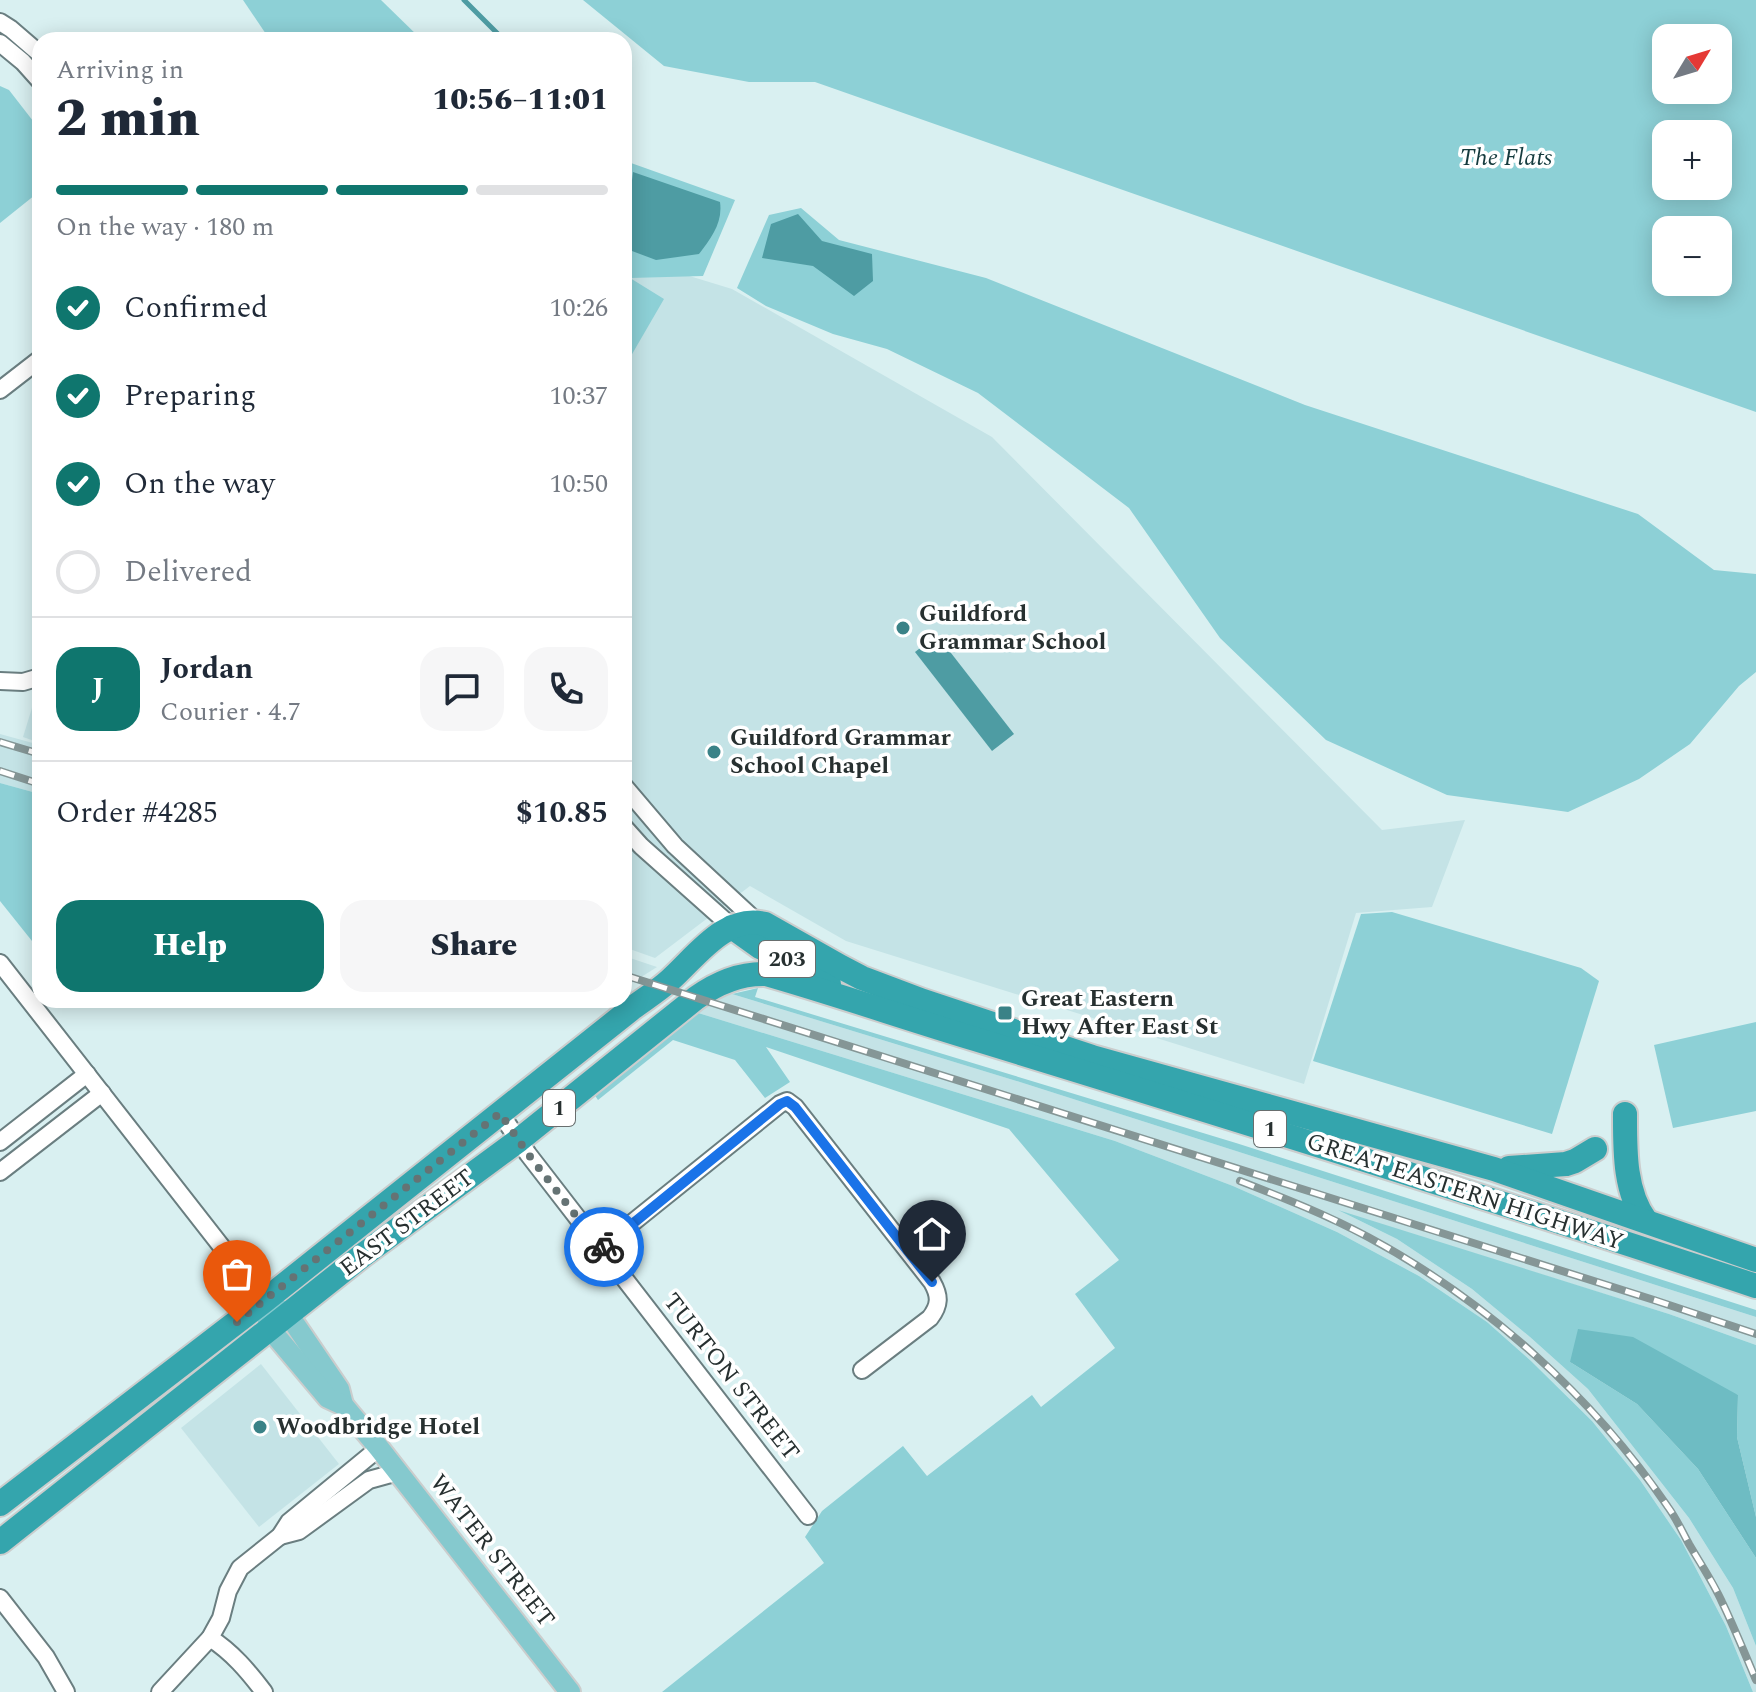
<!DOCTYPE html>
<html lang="en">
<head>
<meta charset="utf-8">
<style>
  :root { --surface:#fff; --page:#f6f6f7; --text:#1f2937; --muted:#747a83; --line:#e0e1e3; --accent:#0f766e }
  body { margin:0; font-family:Spectral,serif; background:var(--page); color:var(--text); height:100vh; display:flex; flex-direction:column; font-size:30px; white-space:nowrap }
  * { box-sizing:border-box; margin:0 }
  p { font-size:26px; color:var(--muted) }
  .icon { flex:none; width:44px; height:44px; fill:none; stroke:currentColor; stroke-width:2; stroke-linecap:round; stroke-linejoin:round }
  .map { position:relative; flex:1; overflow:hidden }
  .panel { position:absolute; left:32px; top:32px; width:600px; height:976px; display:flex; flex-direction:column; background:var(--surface); border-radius:24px; box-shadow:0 4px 20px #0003 }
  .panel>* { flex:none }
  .needle { width:52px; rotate:52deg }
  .tools { position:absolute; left:1652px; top:24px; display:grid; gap:16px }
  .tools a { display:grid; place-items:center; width:80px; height:80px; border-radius:16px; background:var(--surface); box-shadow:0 4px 20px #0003; font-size:40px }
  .pin { position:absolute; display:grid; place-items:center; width:68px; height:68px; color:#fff; margin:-82px -34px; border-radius:50% 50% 50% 0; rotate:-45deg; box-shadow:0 0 8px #0007 }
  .pin .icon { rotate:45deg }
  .courier { position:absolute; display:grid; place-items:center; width:80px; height:80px; margin:-40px; border:6px solid #1a73e8; border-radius:50%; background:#fff; color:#222; box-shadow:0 2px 10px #0007 }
  .overview em { font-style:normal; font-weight:800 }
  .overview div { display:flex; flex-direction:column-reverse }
  .overview { display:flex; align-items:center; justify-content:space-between; height:136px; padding:0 24px }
  h1 { font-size:52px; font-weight:800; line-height:60px }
  .bar { display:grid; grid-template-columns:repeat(4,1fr); gap:12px 8px; align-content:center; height:96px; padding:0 24px }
  .bar i { height:10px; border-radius:6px; background:var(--line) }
  .bar .selected { background:var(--accent) }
  .bar p { grid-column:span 4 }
  .line { display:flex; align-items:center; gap:20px; padding:0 24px; border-top:2px solid var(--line) }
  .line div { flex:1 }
  .round { display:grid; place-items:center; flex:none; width:84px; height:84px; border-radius:24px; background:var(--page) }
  ol { padding:0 24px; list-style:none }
  li { display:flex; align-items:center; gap:24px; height:88px }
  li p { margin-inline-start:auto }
  li .icon { padding:8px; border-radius:50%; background:var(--accent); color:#fff; stroke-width:4 }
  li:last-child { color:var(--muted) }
  li i { width:44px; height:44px; border:4px solid var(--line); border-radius:50% }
  .cta { display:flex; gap:16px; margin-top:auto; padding:16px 24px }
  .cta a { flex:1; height:92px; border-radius:24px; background:var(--accent); color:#fff; font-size:32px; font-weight:800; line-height:92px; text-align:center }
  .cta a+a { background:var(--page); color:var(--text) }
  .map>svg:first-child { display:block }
</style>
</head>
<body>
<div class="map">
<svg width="1756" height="1692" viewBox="0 0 1756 1692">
  <rect width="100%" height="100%" fill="#d9f0f1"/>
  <g fill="#c4e3e6">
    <polygon points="624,256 732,289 992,437 1382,830 1465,820 1432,907 1356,913 1304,1084 846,941 750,886 655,958 624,947"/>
    <polygon points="40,682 40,743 23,737"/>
    <polygon points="0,734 40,745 40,794 0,783"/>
    <polygon points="624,956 657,967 627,986 624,985"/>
    <polygon points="732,994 1023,1083 1756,1317 1756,1345 1669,1314 1344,1213 1397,1239 1472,1289 1530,1337 1588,1389 1689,1518 1733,1588 1756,1646 1756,1692 1753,1692 1726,1626 1681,1540 1640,1480 1592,1421 1530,1360 1487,1322 1419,1276 1337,1232 1233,1186 1115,1141 695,1012 715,999"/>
    <polygon points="261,1364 339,1464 259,1527 181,1428"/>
  </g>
  <g fill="#8dd0d6" fill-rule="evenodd">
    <polygon points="243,0 381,0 422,40 270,40"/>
    <path d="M583 0H1756V412L815 82H749L664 66ZM1666 38H1718V90H1666ZM1666 134H1718V186H1666ZM1666 230H1718V282H1666Z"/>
    <polygon points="0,86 9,90 40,130 40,191 0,223"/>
    <polygon points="631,163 735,200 703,276 630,278 664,299 624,368 624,164"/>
    <polygon points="801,208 839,240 986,278 1305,405 1638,514 1714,570 1756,574 1756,672 1739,686 1690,744 1639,779 1568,812 1447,795 1326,740 1220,638 1129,508 978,393 887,349 833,334 766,306 737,288 769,215"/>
    <polygon points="0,783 40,794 40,951 0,901"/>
    <polygon points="1392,912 1581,968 1599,981 1552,1134 1313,1061 1361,914"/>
    <polygon points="758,988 755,997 1236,1143 1756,1310 1756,1317 1023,1083 732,994"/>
    <polygon points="695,1012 1115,1141 1233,1186 1337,1232 1419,1276 1487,1322 1530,1360 1592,1421 1640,1480 1681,1540 1726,1626 1753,1692 662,1692 824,1563 805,1537 822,1511 903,1446 927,1476 1032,1395 1041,1407 1115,1348 1075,1294 1119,1260 1009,1129 766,1047 790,1082 765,1098 735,1060 673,1040 598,1100 594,1094"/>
    <polygon points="1756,1022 1756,1111 1673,1128 1654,1045"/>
    <polygon points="1338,1210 1669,1314 1756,1345 1756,1517 1737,1437 1738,1395 1570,1362 1637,1404 1698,1469 1756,1558 1756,1646 1733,1588 1689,1518 1588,1389 1530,1337 1472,1289 1397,1239"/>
  </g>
  <polygon fill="#6ebcc3" points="1578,1329 1633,1337 1738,1395 1737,1437 1756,1517 1756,1558 1698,1469 1637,1404 1570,1362"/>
  <g fill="#4e9ca3">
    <path d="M633 172 720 202C723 223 711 238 699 254L656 260 624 248Z"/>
    <polygon points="798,214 822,241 872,254 873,281 854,296 813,266 762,258 771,224"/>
    <polygon points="937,635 1014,734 992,751 915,652"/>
  </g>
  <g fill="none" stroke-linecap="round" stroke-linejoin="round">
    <polyline stroke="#4e9ca3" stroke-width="5" points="464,0 504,40"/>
    <defs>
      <g id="minor">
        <polyline points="0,22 11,29 40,54"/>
        <polyline points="0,43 23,62 40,81"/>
        <polyline points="0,390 40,359"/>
        <polyline points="0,681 23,682 40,677"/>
        <polyline points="624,786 675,846 757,922"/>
        <polyline points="624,827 641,846 732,927"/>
        <polyline points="0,963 264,1301"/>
        <polyline points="500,1113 528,1154 808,1516"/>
        <polyline points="0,1142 87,1074"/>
        <polyline points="0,1172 102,1093"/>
        <path d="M601 1248 780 1104 787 1101 795 1107 932 1282C940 1296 940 1305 930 1318L862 1370"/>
        <polyline points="280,1536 299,1531 369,1480 398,1472"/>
        <polyline points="0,1598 46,1657 66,1692"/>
        <path d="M210 1638C232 1652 248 1671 264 1692"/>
        <polyline points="160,1692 210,1638 221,1618 228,1591 240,1568 280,1536 289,1522 379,1448"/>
      </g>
      <g id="major">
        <polyline points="274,1307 288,1314 339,1389 343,1405"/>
        <polyline points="267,1317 270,1329 328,1398 343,1405 379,1448 570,1692"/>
      </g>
      <g id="highway">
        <polyline points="732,927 760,947 820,974 829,984"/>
        <path d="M1625 1114C1625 1149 1624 1192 1646 1221"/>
        <polyline points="1509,1168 1566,1164 1575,1161 1595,1149"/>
        <path d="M0 1504 264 1301 630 1010C643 1000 658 991 670 980 696 957 725 914 765 924L841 967 862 978 923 1001 1092 1057 1494 1169 1756 1260"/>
        <path d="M0 1542 363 1255 519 1140 696 998C717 983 740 973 766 974 836 994 905 1018 975 1039 1236 1119 1497 1200 1756 1286"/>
      </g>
    </defs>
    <use href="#minor" stroke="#6a7e80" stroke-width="20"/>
    <use href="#major" stroke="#cbcdcd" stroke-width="24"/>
    <use href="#highway" stroke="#cbcdcd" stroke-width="28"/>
    <use href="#minor" stroke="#fff" stroke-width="16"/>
    <use href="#major" stroke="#85c9ce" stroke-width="20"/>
    <use href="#highway" stroke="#34a5ad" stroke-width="24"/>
    <defs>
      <g id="rail">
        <polyline points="0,742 40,754"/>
        <polyline points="0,771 40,784"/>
        <polyline points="624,975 1654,1300 1756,1334"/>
        <path d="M1240 1181C1284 1198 1327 1215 1368 1237 1487 1301 1592 1396 1668 1507 1676 1518 1682 1531 1689 1544 1700 1563 1713 1582 1722 1602 1734 1627 1745 1654 1756 1680"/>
      </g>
    </defs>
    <use href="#rail" stroke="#859696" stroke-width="8"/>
    <use href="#rail" stroke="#fff" stroke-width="5" stroke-dasharray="15" stroke-linecap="butt"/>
  </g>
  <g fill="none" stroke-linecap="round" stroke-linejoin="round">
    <polyline stroke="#657374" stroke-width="8" stroke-dasharray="0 14.4" points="237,1322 500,1113 528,1154 601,1248 604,1247"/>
    <polyline stroke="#1a73e8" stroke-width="10" points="604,1247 780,1104 787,1101 795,1107 932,1282"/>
  </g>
  <g fill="#3a8287" stroke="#fff" stroke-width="3">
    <circle cx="903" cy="628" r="8"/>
    <circle cx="714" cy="752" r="8"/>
    <rect x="997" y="1005" width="16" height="16" rx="4"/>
    <circle cx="260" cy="1427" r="8"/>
  </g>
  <g text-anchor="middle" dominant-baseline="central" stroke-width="7" stroke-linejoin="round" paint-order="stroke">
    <g fill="#fff" stroke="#686e6e" stroke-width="2">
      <rect x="759" y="941" width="56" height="36" rx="6"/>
      <rect x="543" y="1090" width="32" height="36" rx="6"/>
      <rect x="1254" y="1111" width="32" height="36" rx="6"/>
    </g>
    <g font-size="22" font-weight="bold" fill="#273030">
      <text x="787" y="959">203</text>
      <text x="559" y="1108">1</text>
      <text x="1270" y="1129">1</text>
    </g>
    <g font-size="24" font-style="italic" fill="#153b3e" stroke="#fff">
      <text x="1506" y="158">The Flats</text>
    </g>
    <g font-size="24" font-weight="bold" fill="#273030" stroke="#fff" text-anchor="start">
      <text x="919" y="614">Guildford<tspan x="919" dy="28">Grammar School</tspan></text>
      <text x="730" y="738">Guildford Grammar<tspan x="730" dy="28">School Chapel</tspan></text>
      <text x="1021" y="999">Great Eastern<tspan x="1021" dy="28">Hwy After East St</tspan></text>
      <text x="276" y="1427">Woodbridge Hotel</text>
    </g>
    <g font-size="24" fill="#273030" stroke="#fff">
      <text transform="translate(1465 1192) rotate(18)">GREAT EASTERN HIGHWAY</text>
      <text transform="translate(407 1223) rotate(-37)">EAST STREET</text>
      <text transform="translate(731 1377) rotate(52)">TURTON STREET</text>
      <text transform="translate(492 1551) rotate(52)">WATER STREET</text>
    </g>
  </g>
</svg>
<div class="tools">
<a><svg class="needle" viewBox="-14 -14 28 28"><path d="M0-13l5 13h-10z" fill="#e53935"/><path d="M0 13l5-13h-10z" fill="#747a83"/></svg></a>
<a>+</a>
<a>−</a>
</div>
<div class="pin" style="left:237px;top:1322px;background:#ea580c"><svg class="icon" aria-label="bag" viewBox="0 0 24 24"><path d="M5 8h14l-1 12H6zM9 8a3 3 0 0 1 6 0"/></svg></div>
<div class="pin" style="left:932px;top:1282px;background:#1f2937"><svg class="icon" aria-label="home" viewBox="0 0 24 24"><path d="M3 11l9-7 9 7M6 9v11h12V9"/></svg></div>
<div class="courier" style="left:604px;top:1247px"><svg class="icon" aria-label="bike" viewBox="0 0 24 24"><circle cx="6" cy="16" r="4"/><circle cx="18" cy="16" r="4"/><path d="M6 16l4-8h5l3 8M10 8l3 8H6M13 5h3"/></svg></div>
<section class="panel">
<div class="overview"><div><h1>2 min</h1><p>Arriving in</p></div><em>10:56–11:01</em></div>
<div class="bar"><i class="selected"></i><i class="selected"></i><i class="selected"></i><i></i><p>On the way · 180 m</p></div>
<ol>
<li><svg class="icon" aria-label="check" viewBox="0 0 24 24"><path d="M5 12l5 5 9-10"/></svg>Confirmed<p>10:26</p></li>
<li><svg class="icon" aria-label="check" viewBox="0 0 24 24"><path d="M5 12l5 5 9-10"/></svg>Preparing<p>10:37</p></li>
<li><svg class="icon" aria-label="check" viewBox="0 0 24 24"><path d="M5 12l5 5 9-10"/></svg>On the way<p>10:50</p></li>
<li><i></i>Delivered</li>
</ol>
<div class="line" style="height:144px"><b class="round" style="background:var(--accent);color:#fff">J</b><div><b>Jordan</b><p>Courier · 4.7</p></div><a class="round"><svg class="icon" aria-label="chat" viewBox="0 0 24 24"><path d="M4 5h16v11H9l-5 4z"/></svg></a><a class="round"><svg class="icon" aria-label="phone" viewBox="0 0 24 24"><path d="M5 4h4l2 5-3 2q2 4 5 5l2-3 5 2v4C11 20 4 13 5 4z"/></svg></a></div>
<div class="line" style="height:104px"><div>Order #4285</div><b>$10.85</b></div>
<div class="cta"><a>Help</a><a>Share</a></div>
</section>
</div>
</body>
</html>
